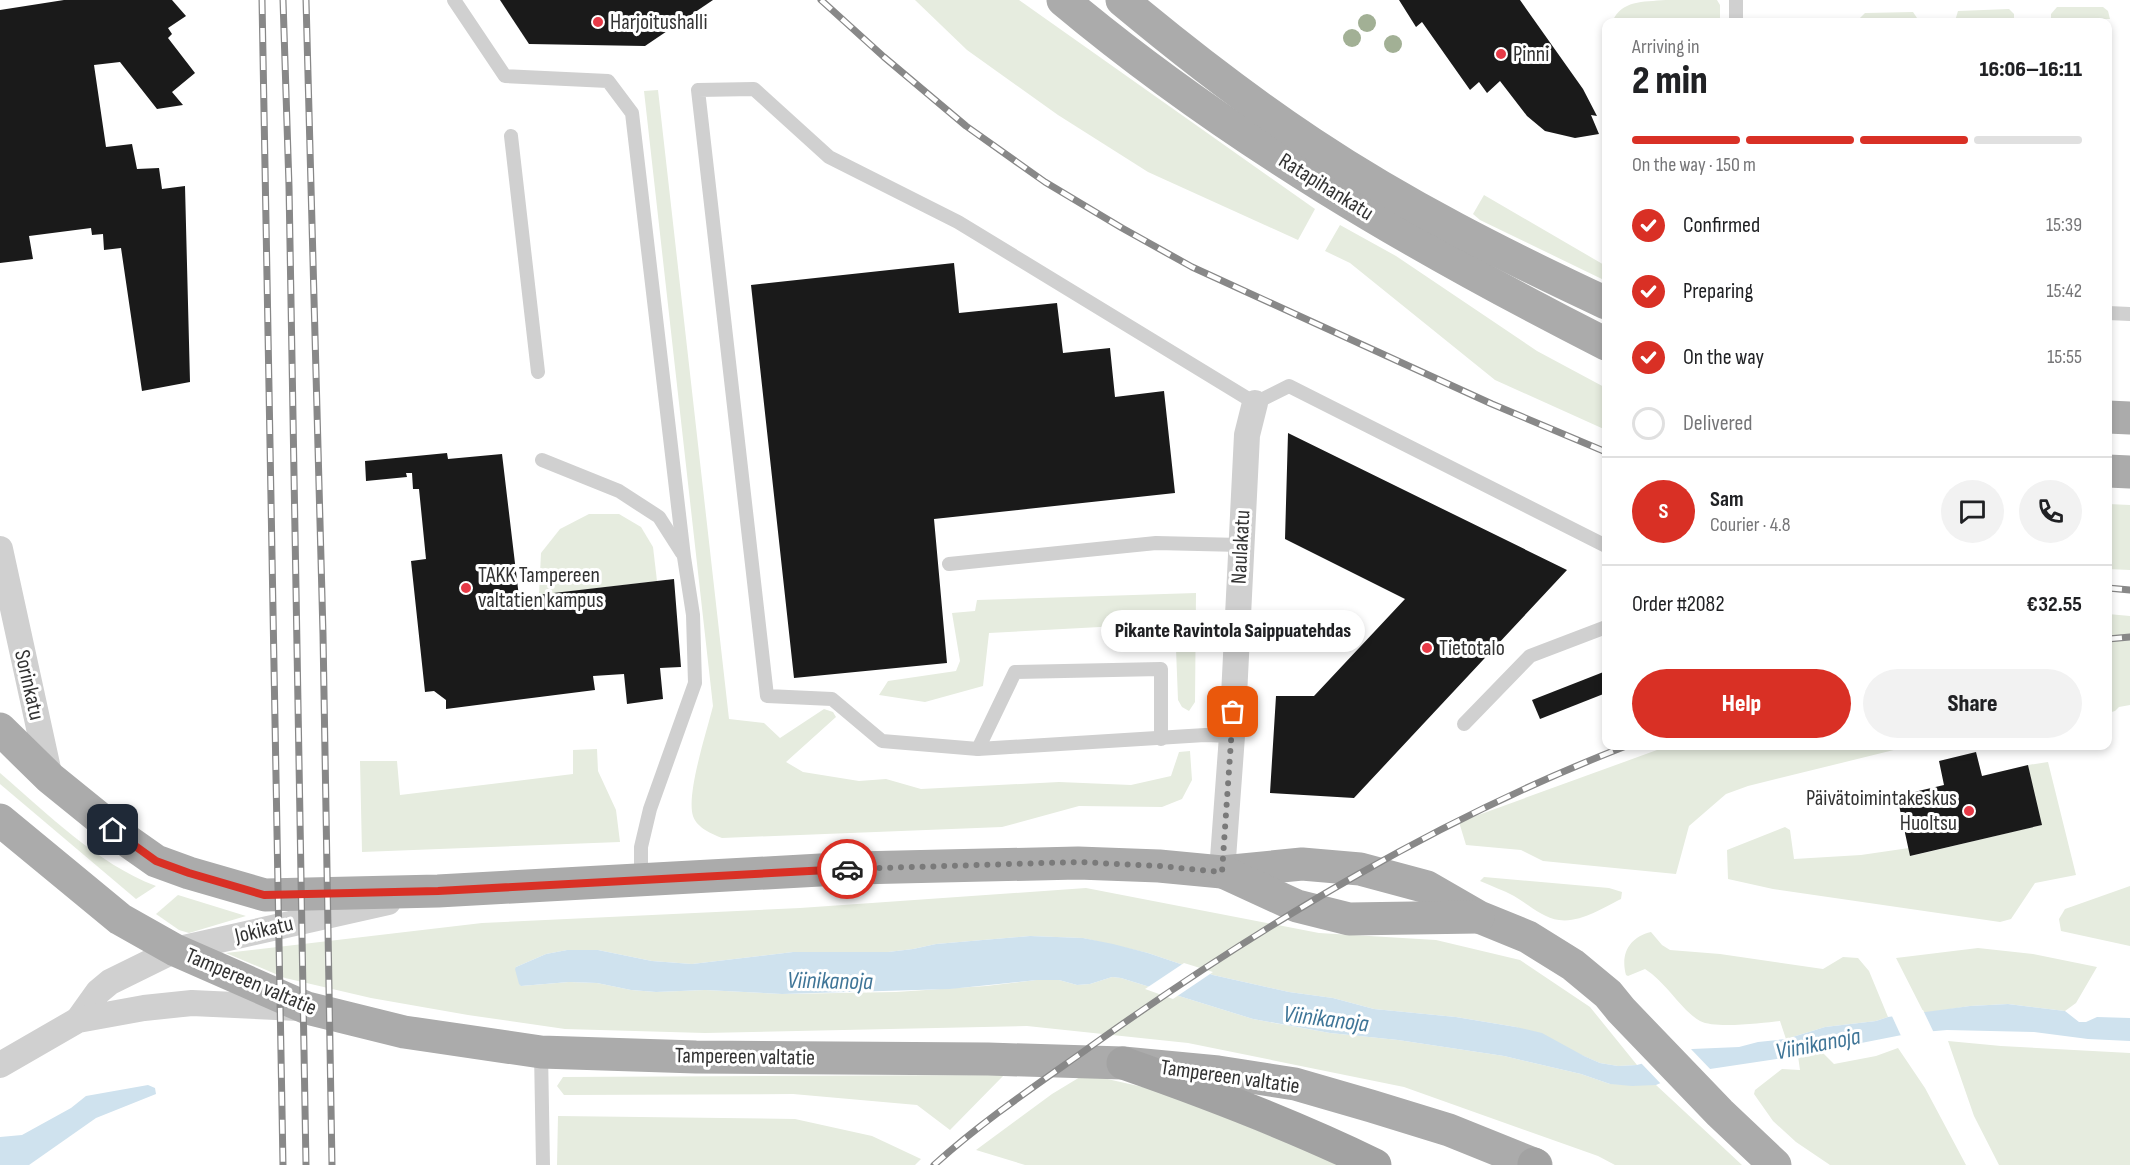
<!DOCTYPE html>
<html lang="en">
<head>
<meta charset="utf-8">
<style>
  :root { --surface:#fff; --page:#f2f2f2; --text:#202124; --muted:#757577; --line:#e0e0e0; --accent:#d93025 }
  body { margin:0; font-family:"Sofia Sans Condensed",sans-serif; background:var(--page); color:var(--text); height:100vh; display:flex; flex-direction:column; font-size:22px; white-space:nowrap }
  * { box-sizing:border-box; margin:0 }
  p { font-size:20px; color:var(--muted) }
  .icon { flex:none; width:33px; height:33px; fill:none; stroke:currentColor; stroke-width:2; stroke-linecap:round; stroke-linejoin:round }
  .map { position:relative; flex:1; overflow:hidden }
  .side { position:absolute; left:1602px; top:18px; width:510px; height:732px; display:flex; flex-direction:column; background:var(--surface); border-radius:12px; box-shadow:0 3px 9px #0003 }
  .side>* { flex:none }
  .pin { position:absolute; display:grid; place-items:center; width:51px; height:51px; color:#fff; margin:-26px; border-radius:12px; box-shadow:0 3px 9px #0006 }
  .courier { position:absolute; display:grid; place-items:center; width:60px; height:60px; margin:-30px; border:4px solid #d93025; border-radius:50%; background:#fff; color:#222; box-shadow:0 2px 8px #0007 }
  .bubble { position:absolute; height:42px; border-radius:21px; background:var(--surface); box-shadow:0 3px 9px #0003; font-size:20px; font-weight:800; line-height:42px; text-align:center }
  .head em { font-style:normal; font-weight:800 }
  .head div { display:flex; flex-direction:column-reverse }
  .head { display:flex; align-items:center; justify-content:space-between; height:102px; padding:0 30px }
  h1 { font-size:39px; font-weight:800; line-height:45px }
  .bar { display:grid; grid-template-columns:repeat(4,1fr); gap:9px 6px; align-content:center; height:72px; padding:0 30px }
  .bar i { height:8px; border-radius:4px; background:var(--line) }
  .bar .active { background:var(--accent) }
  .bar p { grid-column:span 4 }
  .line { display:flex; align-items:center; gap:15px; padding:0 30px; border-top:2px solid var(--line) }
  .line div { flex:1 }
  .round { display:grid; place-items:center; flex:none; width:63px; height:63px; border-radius:32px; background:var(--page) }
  ol { padding:0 30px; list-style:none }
  li { display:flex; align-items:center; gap:18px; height:66px }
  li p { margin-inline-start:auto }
  li .icon { padding:6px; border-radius:50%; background:var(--accent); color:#fff; stroke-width:4 }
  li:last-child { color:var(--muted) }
  li i { width:33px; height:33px; border:3px solid var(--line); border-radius:50% }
  .primary-button { display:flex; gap:12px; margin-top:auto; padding:12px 30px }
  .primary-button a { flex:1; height:69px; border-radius:36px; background:var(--accent); color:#fff; font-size:24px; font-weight:800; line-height:69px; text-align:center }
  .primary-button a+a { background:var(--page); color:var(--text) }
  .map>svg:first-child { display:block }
</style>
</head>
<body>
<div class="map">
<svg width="2130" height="1165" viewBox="0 0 2130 1165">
  <rect width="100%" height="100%" fill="#fff"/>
  <g fill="#e6ecdf">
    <polygon points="915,0 1019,0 1315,209 1298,240 1148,172 1058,115 967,50"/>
    <path d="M1666 0H1717L1720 5V22H1612C1622 0 1642 2 1666 0Z"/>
    <polygon points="2057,7 2103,7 2108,11 2110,19 2085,19 2085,22 2075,22 2074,20 2051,20 2051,14"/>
    <polygon points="2009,9 2014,14 2014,22 1955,21 1958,11"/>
    <polygon points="1913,12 1917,18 1917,22 1859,22 1859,19 1865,13"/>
    <path d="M658 90 729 719 764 723 780 738 824 709 833 712 836 717 786 762 803 772 859 781 886 779 921 789 1059 782 1131 785 1171 776 1179 752 1190 751 1192 780 1182 799 1162 807 1079 806 1002 827 722 838C712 834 697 828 693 816 686 794 707 731 713 706L644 91Z"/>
    <polygon points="1484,195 1606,266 1606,281 1480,220 1473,214"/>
    <polygon points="1340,225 1396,256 1537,351 1606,388 1606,430 1495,380 1350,263 1325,251"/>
    <polygon points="2108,504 2130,505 2130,570 2108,569"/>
    <polygon points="589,514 619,514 641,527 653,547 657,581 539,595 541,553 560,529"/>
    <polygon points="1196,593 1195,702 1189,711 1182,707 1178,700 1175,623 989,633 983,686 925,702 879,695 888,681 956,671 960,661 952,613 975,611 977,600"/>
    <polygon points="2108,614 2130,616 2130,705 2119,707 2115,711 2108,713"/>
    <polygon points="1668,746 1910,746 1748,786 1726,794 1689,826 1676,874 1543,861 1521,850 1466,845 1459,822"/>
    <polygon points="597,749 598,771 616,810 620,842 362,852 360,761 397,761 400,795 573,774 573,750"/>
    <polygon points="2048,762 2076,875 2035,883 2011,919 2000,922 1773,889 1728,879 1727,850 1785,827 1790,830 1794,859 1861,855 1909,848 1911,856 2041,825 2028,765"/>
    <path d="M0 773C48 814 96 863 156 886L136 899 0 784Z"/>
    <path d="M1484 877 1609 888 1622 892 1621 899C1603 908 1580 923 1559 920 1543 918 1528 904 1514 896 1503 890 1491 886 1480 881Z"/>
    <polygon points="2130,886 2130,946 2061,931 2059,919 2065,909"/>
    <polygon points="1086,888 1319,933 1436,940 1520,960 1590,1007 1637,1065 1618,1066 1600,1063 1516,1027 1456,1017 1374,1009 1333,998 1289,992 1213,975 1148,953 1083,938 1030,936 936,944 913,949 888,952 793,952 692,964 652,961 598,950 567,950 546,954 516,967 521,986 569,982 597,983 631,990 656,992 705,990 782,994 896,992 986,986 1036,980 1059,980 1077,985 1090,984 1112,977 1121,978 1253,1019 1291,1026 1330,1033 1398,1040 1504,1056 1581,1074 1610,1084 1656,1085 1742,1165 1615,1165 1598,1156 1404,1087 1188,1043 1027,1026 705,1033 565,1029 468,1015 371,998 285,978 226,953 482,923 800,908"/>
    <polygon points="178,895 246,916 189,933 179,930 156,914"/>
    <path d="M1651 932 1662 945 1670 950 1720 954 1823 969 1843 957 1858 958 1869 971 1888 1017 1876 1021 1825 1027 1786 1039 1780 1021C1762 1023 1715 1029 1700 1021 1681 1010 1666 982 1645 969L1628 976 1626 975C1620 953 1630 937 1651 932Z"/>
    <polygon points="1978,948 2033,954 2097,967 2076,1003 2065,1011 2008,1004 1970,1006 1924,1013 1896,958"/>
    <polygon points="1948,1041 2001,1046 2130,1053 2130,1165 1999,1165 1974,1116"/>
    <polygon points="1898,1048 1925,1088 1966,1165 1830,1165 1796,1142 1773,1121 1754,1094 1755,1090 1782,1069 1800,1070 1798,1056 1822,1052 1834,1064 1876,1056"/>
    <polygon points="1085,1074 1165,1092 1341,1165 1025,1165 976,1150 1052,1094"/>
    <polygon points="1004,1075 950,1130 917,1105 793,1094 564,1095 557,1086 563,1077"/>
    <polygon points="558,1116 795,1119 872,1136 921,1159 915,1165 557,1165"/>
  </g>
  <g fill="#cfe2ee">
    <polygon points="1030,936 1083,938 1113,944 1148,953 1213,975 1289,992 1333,998 1374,1009 1456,1017 1516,1027 1542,1033 1584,1056 1600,1063 1618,1066 1637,1065 1692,1049 1739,1047 1758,1042 1786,1039 1825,1027 1876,1021 1888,1017 1970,1006 2008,1004 2065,1011 2079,1022 2086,1022 2097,1017 2130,1018 2130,1041 2088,1039 2034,1032 1947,1030 1912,1033 1846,1046 1822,1052 1710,1069 1675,1077 1656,1085 1632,1086 1610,1084 1581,1074 1504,1056 1398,1040 1330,1033 1253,1019 1121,978 1112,977 1090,984 1077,985 1059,980 1037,980 950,989 782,994 705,990 656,992 631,990 597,983 569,982 521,986 519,984 515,969 516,967 546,954 567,950 598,950 652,961 692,964 793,952 888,952 913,949 936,944"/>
    <polygon points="148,1085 155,1088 156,1094 96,1118 29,1165 0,1165 0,1137 22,1135 71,1108 86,1096"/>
  </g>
  <g fill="#fff">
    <polygon points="1184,963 1213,972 1173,999 1145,989"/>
    <polygon points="1923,1010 1935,1035 1902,1038 1891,1014"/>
    <polygon points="1689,1047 1713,1072 1675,1079 1662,1085 1640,1062"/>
  </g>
  <g fill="#1a1a1a">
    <polygon points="64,0 172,0 186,16 168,28 172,34 168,38 195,73 172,92 183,105 157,109 120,62 94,65 106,147 132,144 137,169 159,168 162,189 185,186 190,382 142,391 121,248 104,250 103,234 92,235 91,228 29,236 33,259 0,263 0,10"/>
    <polygon points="500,0 713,0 645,46 529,44"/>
    <polygon points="1399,0 1520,0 1583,89 1597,116 1591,115 1599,134 1575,138 1545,131 1527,116 1500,81 1487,93 1479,82 1470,90 1422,22 1416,27"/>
    <polygon points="954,263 959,313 1057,303 1063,353 1110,348 1115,397 1164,391 1175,493 934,519 947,663 794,678 751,285"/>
    <polygon points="1288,433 1567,570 1354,798 1270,793 1276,696 1314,696 1405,599 1285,539"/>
    <polygon points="447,453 448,459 502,454 519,597 674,579 681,667 660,668 663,699 627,704 624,674 593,676 595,690 446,709 446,700 434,691 425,692 411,561 426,559 419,489 413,489 412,473 406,473 407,477 366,481 365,461"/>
    <polygon points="1606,671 1606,693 1540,719 1532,700"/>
    <polygon points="1976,752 1982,776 2028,765 2042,825 1910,856 1897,796 1944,785 1939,761"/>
  </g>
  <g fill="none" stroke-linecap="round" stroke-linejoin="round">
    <g stroke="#d0d0d0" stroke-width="14">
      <polyline points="454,0 505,76 608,81 632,113 684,557 693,615 695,683 650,809 641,847 641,879"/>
      <polyline points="1736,0 1736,22"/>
      <polyline points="511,136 538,372"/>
      <polyline points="2108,313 2130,314"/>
      <polyline points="542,460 619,491 659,517 682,553"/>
      <polyline points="949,564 1156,543 1241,545"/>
      <polyline points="1464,724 1530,656 1606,627"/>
      <polyline points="1232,736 1205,735 978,749 882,741 832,699 767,696 698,90 754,89 829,157 958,222 1255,403 1289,386 1606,546"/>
      <polyline points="978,749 1015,672 1161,669 1161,739"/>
      <polyline points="541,1052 543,1165"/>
    </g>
    <g stroke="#d0d0d0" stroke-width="26">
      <polyline points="0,549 50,778"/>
      <polyline points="1222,872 1232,736 1247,435 1255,403"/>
      <polyline points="78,1020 98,992 110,982 175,950 388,902"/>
      <polyline points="0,1065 78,1020 144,1008 192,1003 298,1008"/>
    </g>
    <g stroke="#ababab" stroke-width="33">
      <path d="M1063 0C1228 138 1415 247 1606 344"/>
      <path d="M1122 0C1182 50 1245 99 1311 143 1404 205 1505 256 1606 303"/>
      <polyline points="2108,417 2130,418"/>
      <polyline points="2108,471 2130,472"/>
      <polyline points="0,729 50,778 129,842 156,861 189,873 265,895 438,891 856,868 1078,863 1159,866 1222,872 1302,864 1360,869 1427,887 1479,917 1528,937 1573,965 1608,994 1621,1010 1720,1113 1775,1165"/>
      <polyline points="0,820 120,919 175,950 307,1008 404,1032 541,1052 696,1057 988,1059 1123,1063 1218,1072 1295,1084 1371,1106 1449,1130 1536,1165"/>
      <polyline points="1223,872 1297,906 1349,919 1478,917"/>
    </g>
    <g stroke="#a2a2a2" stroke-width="33">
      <path d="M1123 1063C1209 1093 1293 1125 1375 1165"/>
      <polyline points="1534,1164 1535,1165"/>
    </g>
    <defs>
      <g id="rail">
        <polyline points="262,0 283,1165"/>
        <polyline points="283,0 289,186 306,1165"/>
        <polyline points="306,0 323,634 332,1165"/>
        <polyline points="821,0 884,57 966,126 1045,182 1122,228 1192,267 1492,404 1606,452"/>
        <polyline points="2108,588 2130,590"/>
        <polyline points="2108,639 2130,637"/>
        <path d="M934 1165C987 1117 1047 1078 1104 1037 1267 922 1440 818 1626 746"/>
      </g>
    </defs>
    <use href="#rail" stroke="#888" stroke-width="7"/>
    <use href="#rail" stroke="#fff" stroke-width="4.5" stroke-dasharray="14" stroke-linecap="butt"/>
  </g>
  <g fill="#a2b095">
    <circle cx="1367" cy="23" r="9"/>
    <circle cx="1352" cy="38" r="9"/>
    <circle cx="1393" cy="44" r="9"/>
  </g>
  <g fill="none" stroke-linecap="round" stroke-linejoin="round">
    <polyline stroke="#7a7a7a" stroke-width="6" stroke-dasharray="0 10.8" points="847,869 1078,862 1159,866 1222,872 1233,712"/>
    <polyline stroke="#d93025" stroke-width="8" points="113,830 156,861 189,873 264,895 438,891 847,869"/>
  </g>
  <g fill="#e63946" stroke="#fff" stroke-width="2">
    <circle cx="598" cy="22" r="6"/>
    <circle cx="1501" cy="54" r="6"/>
    <circle cx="466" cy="588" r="6"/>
    <circle cx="1427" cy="648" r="6"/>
    <circle cx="1969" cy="811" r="6"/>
  </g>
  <g text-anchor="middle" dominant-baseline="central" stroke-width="6" stroke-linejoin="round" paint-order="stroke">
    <g font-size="22" fill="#333" stroke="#fff" text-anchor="start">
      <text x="610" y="22">Harjoitushalli</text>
      <text x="1513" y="54">Pinni</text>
      <text x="478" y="575">TAKK Tampereen<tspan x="478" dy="25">valtatien kampus</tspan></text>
      <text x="1439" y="648">Tietotalo</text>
      <text x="1957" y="798" text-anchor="end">Päivätoimintakeskus<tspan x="1957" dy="25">Huoltsu</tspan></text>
    </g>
    <g font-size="22" fill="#333" stroke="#fff">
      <text transform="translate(1326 187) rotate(32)">Ratapihankatu</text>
      <text transform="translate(1241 547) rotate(-87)">Naulakatu</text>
      <text transform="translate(29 685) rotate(77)">Sorinkatu</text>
      <text transform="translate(264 930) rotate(-13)">Jokikatu</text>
      <text transform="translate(251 982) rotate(23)">Tampereen valtatie</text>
      <text transform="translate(745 1057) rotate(1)">Tampereen valtatie</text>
      <text transform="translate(1230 1077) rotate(8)">Tampereen valtatie</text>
    </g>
    <g font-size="24" font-style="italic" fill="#3f7597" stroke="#fff">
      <text transform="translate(830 981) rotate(1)">Viinikanoja</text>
      <text transform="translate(1326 1019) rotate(7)">Viinikanoja</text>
      <text transform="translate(1818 1044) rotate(-11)">Viinikanoja</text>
    </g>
  </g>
</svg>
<div class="pin" style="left:1233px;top:712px;background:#ea580c"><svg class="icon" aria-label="bag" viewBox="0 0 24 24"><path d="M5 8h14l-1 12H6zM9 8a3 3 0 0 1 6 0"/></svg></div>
<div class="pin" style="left:113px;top:830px;background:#1f2937"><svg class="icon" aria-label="home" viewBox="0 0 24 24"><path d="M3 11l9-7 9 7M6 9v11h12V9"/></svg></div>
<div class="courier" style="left:847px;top:869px"><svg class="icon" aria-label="car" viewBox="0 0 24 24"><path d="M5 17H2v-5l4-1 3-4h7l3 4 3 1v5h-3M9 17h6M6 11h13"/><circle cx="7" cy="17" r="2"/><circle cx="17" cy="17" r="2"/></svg></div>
<div class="bubble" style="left:1101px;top:610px;width:264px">Pikante Ravintola Saippuatehdas</div>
<section class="side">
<div class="head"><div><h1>2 min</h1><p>Arriving in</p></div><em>16:06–16:11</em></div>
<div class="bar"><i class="active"></i><i class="active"></i><i class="active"></i><i></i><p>On the way · 150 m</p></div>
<ol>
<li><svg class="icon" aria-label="check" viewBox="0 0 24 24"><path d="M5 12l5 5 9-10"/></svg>Confirmed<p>15:39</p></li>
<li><svg class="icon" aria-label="check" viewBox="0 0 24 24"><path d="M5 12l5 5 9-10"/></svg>Preparing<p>15:42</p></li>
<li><svg class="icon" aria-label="check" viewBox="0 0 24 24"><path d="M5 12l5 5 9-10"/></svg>On the way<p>15:55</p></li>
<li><i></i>Delivered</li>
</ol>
<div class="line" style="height:108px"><b class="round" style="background:var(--accent);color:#fff">S</b><div><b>Sam</b><p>Courier · 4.8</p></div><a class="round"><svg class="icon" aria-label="chat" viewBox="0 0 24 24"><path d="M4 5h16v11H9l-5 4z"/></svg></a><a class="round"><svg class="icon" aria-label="phone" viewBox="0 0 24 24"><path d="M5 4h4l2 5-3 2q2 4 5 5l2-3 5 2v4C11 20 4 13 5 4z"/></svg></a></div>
<div class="line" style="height:78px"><div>Order #2082</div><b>€32.55</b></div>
<div class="primary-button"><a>Help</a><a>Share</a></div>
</section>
</div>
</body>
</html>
